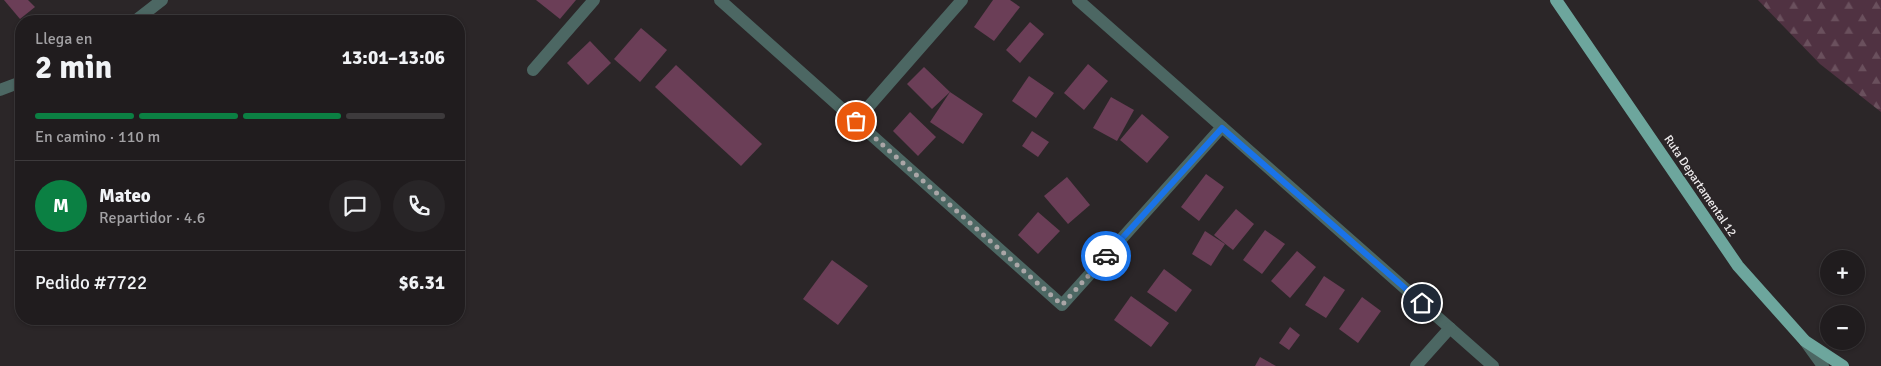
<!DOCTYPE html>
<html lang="es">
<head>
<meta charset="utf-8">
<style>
  :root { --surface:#201c1e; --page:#282527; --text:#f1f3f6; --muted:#a2a1a4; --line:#3d3a3c; --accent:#0b8043 }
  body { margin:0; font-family:Signika,sans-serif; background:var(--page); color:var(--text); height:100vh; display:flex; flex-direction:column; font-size:19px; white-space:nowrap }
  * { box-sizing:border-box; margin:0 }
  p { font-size:16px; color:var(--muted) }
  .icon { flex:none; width:28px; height:28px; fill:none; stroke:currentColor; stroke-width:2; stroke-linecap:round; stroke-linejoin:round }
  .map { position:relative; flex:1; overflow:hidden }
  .details { position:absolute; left:15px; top:15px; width:450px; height:310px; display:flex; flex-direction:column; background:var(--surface); border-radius:20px; box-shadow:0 1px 4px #0004,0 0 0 1px var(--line) }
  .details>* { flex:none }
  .controls { position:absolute; left:1820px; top:250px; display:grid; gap:10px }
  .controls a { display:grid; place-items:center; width:45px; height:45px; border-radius:50%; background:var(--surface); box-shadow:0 1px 4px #0004,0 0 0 1px var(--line); font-size:25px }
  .pin { position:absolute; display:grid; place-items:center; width:42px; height:42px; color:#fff; margin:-21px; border:2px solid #fff; border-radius:50%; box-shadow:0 1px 5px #0007 }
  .courier { position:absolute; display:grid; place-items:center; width:50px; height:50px; margin:-25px; border:4px solid #1a73e8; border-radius:50%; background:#fff; color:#222; box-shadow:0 1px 6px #0007 }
  .summary em { font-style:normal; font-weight:700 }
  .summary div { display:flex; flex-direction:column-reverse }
  .summary { display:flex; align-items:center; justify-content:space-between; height:85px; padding:0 20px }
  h1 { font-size:32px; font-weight:700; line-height:38px }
  .bar { display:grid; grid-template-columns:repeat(4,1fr); gap:8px 5px; align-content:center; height:60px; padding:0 20px }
  .bar i { height:6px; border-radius:4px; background:var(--line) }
  .bar .selected { background:var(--accent) }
  .bar p { grid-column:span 4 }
  .line { display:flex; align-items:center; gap:12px; padding:0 20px; border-top:1px solid var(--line) }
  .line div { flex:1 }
  .round { display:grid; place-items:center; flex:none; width:52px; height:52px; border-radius:26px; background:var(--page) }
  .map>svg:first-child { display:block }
</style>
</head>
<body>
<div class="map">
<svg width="1881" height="366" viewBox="0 0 1881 366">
  <defs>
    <pattern id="forest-firs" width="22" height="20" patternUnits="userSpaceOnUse" patternTransform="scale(1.25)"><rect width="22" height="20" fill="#503242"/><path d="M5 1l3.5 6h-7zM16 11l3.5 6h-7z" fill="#6a505d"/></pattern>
  </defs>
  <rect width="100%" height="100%" fill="#2b2628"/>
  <polygon fill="url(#forest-firs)" points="1758,0 1881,0 1881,112 1820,64"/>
  <g fill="#6b3e57">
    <polygon points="4,0 28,0 35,7 20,19"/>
    <polygon points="536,0 576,0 560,19"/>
    <polygon points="993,0 1010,0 1020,7 994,41 974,27"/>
    <polygon points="1030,22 1044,34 1020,63 1006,50"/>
    <polygon points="641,28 667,50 640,82 614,59"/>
    <polygon points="590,41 611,63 588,85 567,63"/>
    <polygon points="1088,64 1108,81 1084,110 1064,93"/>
    <polygon points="676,65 762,144 741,166 655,87"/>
    <polygon points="924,67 950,92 932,109 907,84"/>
    <polygon points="1029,76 1054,93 1036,118 1012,101"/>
    <polygon points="950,92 983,114 963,144 930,122"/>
    <polygon points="1111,97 1134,110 1117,141 1093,128"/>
    <polygon points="910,112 936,137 918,156 893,131"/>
    <polygon points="1142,114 1169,137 1147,163 1120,140"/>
    <polygon points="1032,131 1049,142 1038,157 1022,146"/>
    <polygon points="1206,174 1224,187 1199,221 1181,207"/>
    <polygon points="1067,177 1090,205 1068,224 1044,196"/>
    <polygon points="1236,209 1254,224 1233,250 1214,235"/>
    <polygon points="1038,212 1060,231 1038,254 1018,235"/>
    <polygon points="1265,230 1285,244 1262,274 1243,260"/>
    <polygon points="1205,231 1225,244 1211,266 1192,254"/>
    <polygon points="1297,251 1316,267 1290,298 1271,281"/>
    <polygon points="832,260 868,286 838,325 803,299"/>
    <polygon points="1164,269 1192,290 1176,312 1147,292"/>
    <polygon points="1324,276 1345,290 1326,318 1305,305"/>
    <polygon points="1131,296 1169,323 1151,347 1114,320"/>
    <polygon points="1362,297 1381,311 1358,343 1339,329"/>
    <polygon points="1290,327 1300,335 1289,350 1279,343"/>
    <polygon points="1260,357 1276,366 1255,366"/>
  </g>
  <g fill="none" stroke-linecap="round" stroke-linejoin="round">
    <g stroke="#4c6763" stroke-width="12">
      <polyline points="720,0 1062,305 1222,127"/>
      <polyline points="1078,0 1493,366"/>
      <polyline points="135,21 162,0"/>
      <polyline points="533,70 594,0"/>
      <polyline points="0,90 21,82"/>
      <polyline points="856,121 962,0"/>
      <polyline points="1805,341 1823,366"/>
      <polyline points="1416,366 1450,328"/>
    </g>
    <polyline stroke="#6da69d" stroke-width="12" points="1556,0 1738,266 1805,341 1843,366"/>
  </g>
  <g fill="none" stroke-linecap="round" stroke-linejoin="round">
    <polyline stroke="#aaa6a7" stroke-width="5" stroke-dasharray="0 9" points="856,121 1062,305 1106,256"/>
    <polyline stroke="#1a73e8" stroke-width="6" points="1106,256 1222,128 1422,303"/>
  </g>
  <g text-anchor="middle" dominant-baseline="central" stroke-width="4" stroke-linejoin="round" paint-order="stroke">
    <g font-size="12" fill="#eeebec" stroke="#2b2628">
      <text transform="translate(1700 186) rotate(56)">Ruta Departamental 12</text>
    </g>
  </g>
</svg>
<div class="controls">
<a>+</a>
<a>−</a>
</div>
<div class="pin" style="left:856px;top:121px;background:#ea580c"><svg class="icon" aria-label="bag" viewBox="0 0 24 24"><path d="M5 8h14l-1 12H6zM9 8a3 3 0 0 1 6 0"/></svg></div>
<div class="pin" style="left:1422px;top:303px;background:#1f2937"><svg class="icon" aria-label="home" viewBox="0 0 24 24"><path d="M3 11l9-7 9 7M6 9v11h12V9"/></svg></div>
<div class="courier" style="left:1106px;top:256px"><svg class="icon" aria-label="car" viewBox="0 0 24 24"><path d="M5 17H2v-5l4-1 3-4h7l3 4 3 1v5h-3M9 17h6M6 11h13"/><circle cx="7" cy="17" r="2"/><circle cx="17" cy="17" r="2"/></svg></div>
<section class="details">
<div class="summary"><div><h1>2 min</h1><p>Llega en</p></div><em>13:01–13:06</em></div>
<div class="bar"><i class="selected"></i><i class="selected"></i><i class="selected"></i><i></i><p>En camino · 110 m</p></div>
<div class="line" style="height:90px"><b class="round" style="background:var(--accent);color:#fff">M</b><div><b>Mateo</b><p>Repartidor · 4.6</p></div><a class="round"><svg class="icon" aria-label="chat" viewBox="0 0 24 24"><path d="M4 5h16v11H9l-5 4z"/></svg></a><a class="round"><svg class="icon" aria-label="phone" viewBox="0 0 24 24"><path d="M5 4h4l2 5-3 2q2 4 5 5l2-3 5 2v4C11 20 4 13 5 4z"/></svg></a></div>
<div class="line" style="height:65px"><div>Pedido #7722</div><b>$6.31</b></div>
</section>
</div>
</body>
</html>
